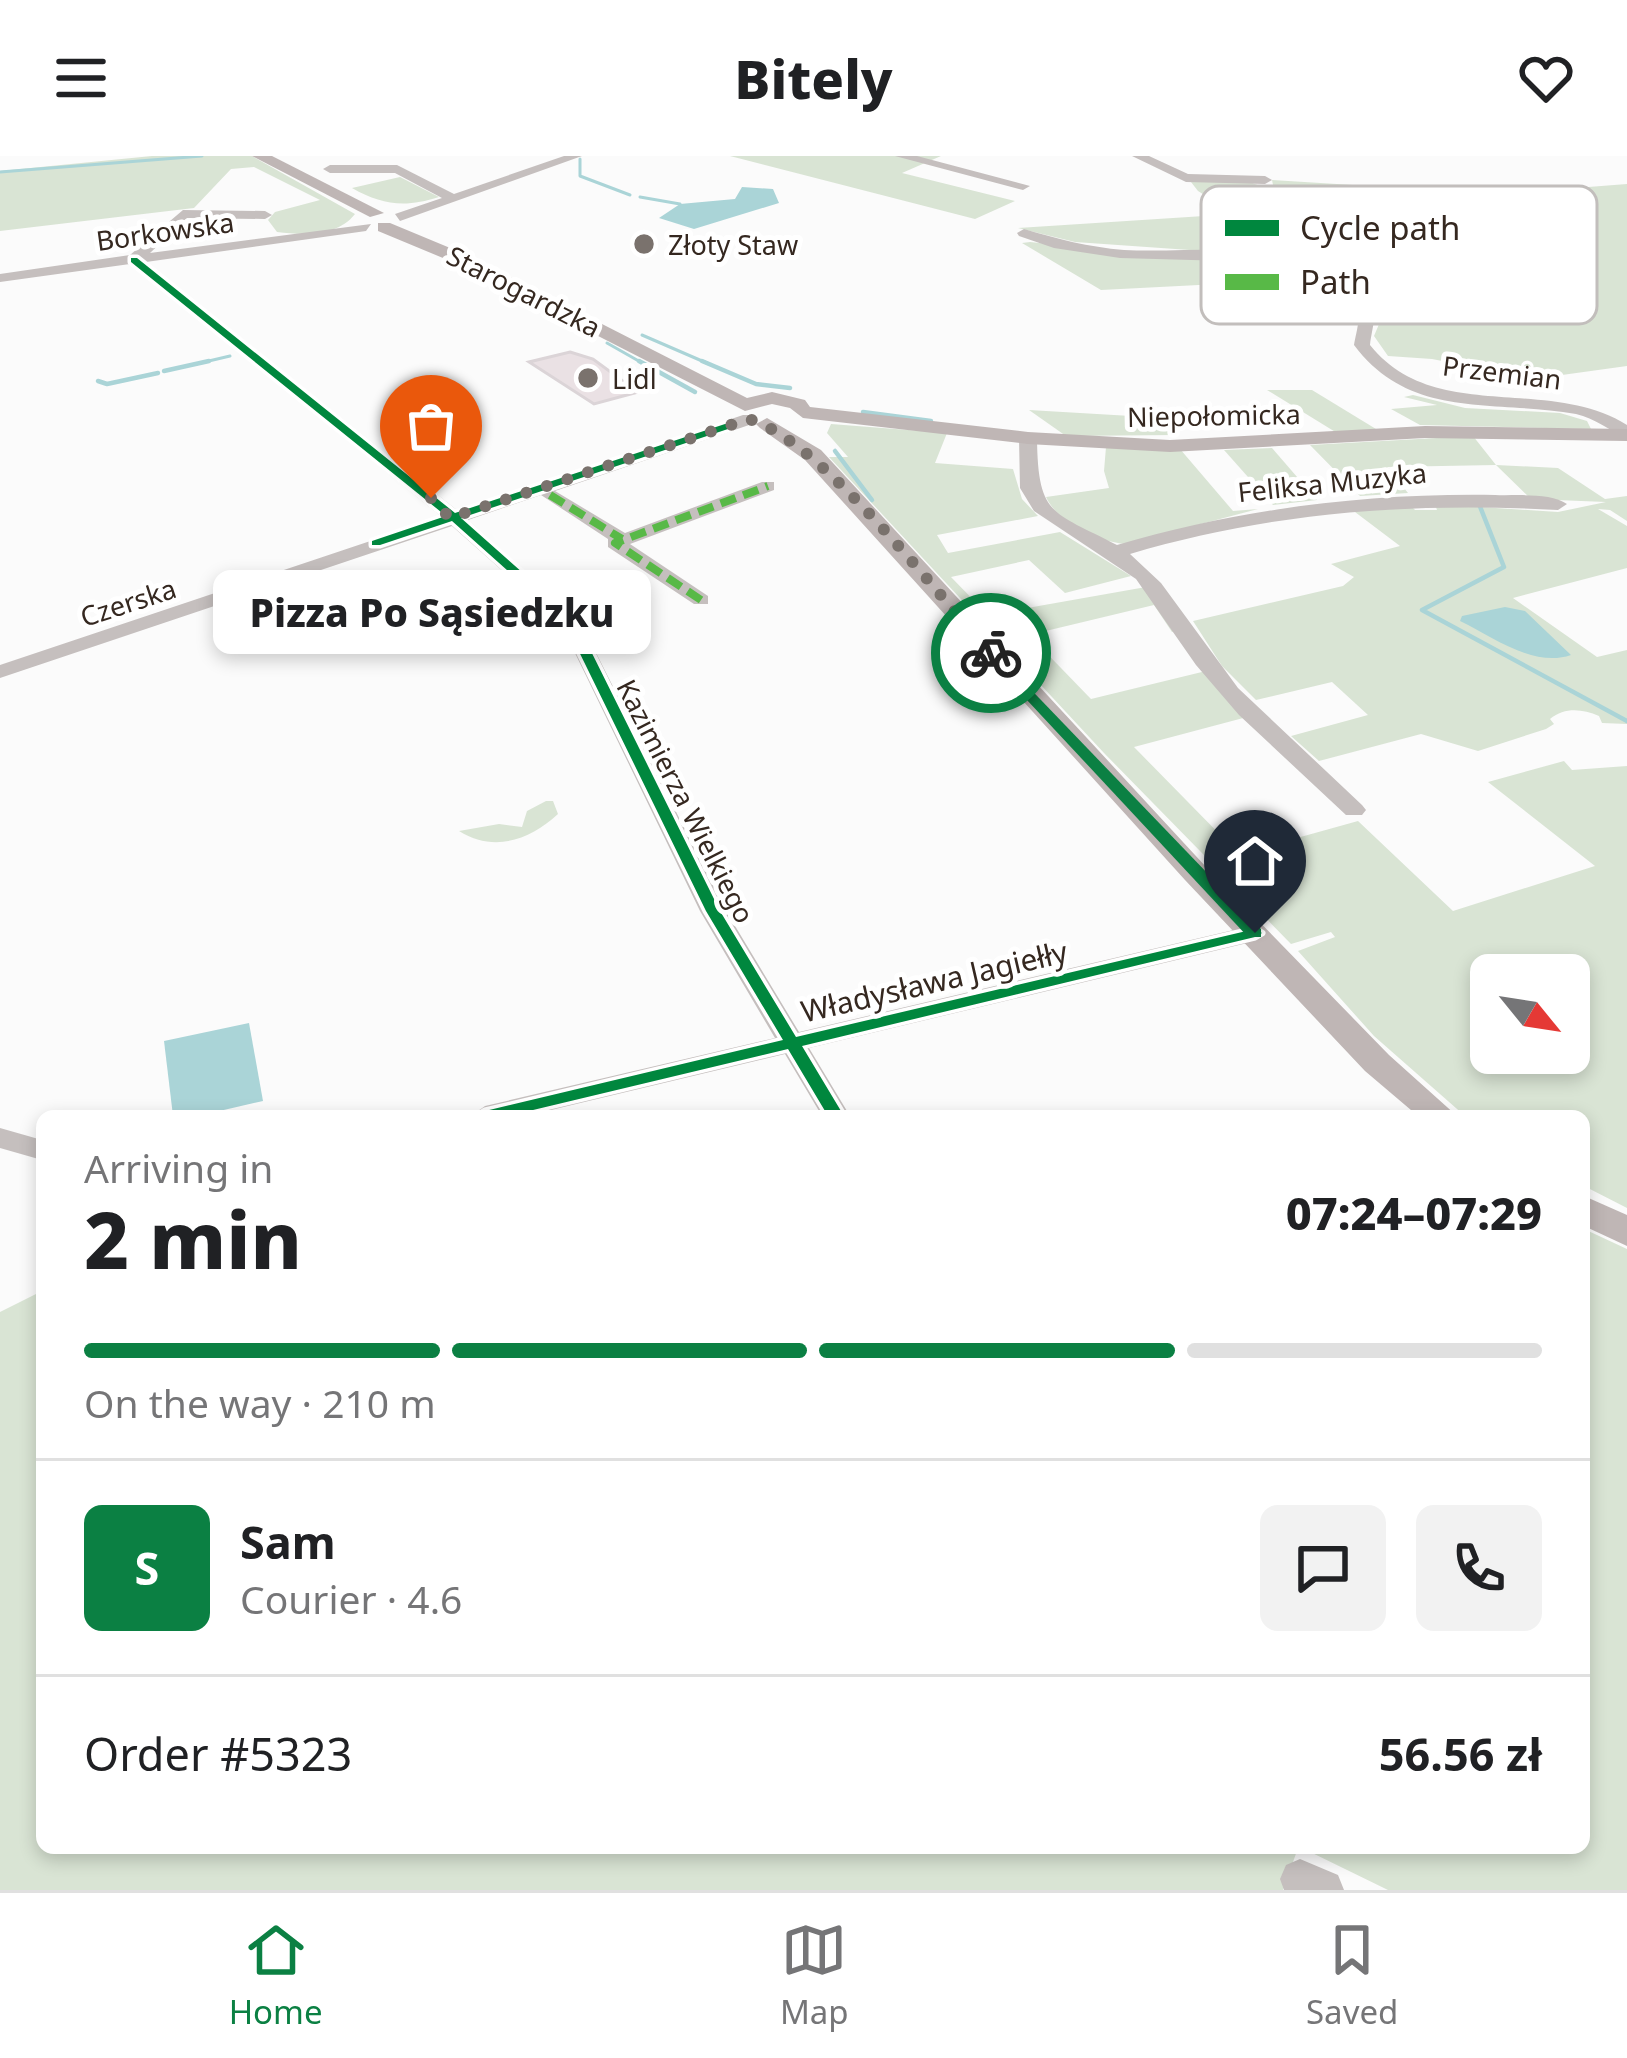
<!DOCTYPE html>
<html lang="en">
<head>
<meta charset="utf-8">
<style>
  :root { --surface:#fff; --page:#f2f2f2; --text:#202124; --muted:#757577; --line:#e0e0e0; --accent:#0b8043 }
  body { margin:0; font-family:"Noto Sans",sans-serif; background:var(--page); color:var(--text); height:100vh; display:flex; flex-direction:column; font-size:45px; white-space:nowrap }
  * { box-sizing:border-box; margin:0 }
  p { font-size:39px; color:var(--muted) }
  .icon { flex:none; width:66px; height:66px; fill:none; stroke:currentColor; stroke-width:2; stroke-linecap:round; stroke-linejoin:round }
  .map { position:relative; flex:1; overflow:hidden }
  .panel { position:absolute; left:36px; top:954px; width:1554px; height:744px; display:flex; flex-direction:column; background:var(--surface); border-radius:18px; box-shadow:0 6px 18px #0003 }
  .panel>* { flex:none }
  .needle { width:78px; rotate:120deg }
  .fabs { position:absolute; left:1470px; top:798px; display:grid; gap:24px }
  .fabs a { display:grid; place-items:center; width:120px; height:120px; border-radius:18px; background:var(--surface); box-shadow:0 6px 18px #0003; font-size:60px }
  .pin { position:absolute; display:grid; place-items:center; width:102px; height:102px; color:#fff; margin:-123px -51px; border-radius:50% 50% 50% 0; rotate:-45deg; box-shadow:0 0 12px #0007 }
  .pin .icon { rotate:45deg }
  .courier { position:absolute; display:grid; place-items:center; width:120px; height:120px; margin:-60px; border:9px solid #0b8043; border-radius:50%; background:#fff; color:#222; box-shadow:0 3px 15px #0007 }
  .bubble { position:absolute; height:84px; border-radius:18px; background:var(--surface); box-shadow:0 6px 18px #0003; font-size:39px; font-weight:800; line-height:84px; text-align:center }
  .summary em { font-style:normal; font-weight:800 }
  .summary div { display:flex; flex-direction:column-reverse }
  .summary { display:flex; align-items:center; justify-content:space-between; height:204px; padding:0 48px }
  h1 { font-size:78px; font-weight:800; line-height:90px }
  .bar { display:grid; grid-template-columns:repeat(4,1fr); gap:18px 12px; align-content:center; height:144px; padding:0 48px }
  .bar i { height:15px; border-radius:9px; background:var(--line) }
  .bar .current { background:var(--accent) }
  .bar p { grid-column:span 4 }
  .line { display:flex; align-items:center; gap:30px; padding:0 48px; border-top:3px solid var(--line) }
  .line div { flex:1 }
  .round { display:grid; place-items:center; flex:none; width:126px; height:126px; border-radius:18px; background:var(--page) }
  header { display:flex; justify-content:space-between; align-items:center; height:156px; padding:0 48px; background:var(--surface); font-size:54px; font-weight:800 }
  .tabs { display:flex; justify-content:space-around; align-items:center; height:168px; border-top:3px solid var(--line); background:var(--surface); font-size:33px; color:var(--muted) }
  .tabs a { display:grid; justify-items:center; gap:6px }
  .tabs .current { color:var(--accent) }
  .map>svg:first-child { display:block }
</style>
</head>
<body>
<header><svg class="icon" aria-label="menu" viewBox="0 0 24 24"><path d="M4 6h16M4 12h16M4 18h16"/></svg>Bitely<svg class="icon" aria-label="heart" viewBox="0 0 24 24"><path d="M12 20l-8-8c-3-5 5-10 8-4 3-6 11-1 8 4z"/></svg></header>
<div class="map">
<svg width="1627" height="1734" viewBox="0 0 1627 1734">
  <rect width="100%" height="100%" fill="#fbfbfb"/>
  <g fill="#d9e4d4" fill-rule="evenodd">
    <path d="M152 0H252L355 58C337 81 304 79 277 76L268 64 275 56 320 44 254 11 231 13 194 52 0 75V15Z"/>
    <polygon points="730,0 941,0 902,17 1015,45 975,63"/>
    <path d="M400 21 439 41C405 52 382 49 352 32Z"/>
    <polygon points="1272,24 1353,29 1395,46 1627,28 1627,210 1533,223 1432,203 1388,200 1374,180 1382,161 1377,142 1286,94 1274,55 1350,48 1328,30 1273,29"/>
    <polygon points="1247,25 1260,30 1274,87 1290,101 1075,86 1018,72 1235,58 1198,35 1191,26"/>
    <polygon points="1030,86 1229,107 1275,106 1319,123 1101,134 1022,87"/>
    <polygon points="1267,234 1312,234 1376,273 1337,277"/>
    <polygon points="1413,239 1465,252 1560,257 1587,265 1591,273 1420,269 1391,253 1437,249 1404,241"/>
    <polygon points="1029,254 1165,262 1171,265 1175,279 1066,280"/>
    <path d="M831 268 947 277 935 307 1013 313 1022 343 1038 360 937 379 948 397 1060 376 1131 420 1065 437 1029 404 951 421 988 459 1146 431 1176 475 1172 476 1154 449 1029 479 1091 543 1206 515 1247 561 1134 591 1239 698 1358 665 1453 755 1595 710 1488 626 1564 605 1572 614 1627 610V1052L1584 1030V960H1465L1374 880 1298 795 1335 781 1331 776 1291 788 1104 597 829 301H848L827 277ZM1491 819H1569V897H1491Z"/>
    <path d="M1473 280 1496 309 1558 312 1605 343 1627 340V365L1610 354 1598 353 1627 370V412L1513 442 1597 501 1627 494V568L1602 567 1599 560C1582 553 1565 551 1550 563L1554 568 1546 573 1478 595 1421 578 1319 605 1291 580 1368 559 1332 526 1256 544 1222 510 1193 465 1343 430 1354 421 1331 408 1400 390 1351 353 1410 349 1415 354H1437L1435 348 1558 356 1606 346 1531 343 1496 309 1387 311 1408 337 1360 340 1310 289Z"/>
    <path d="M1106 291 1180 293 1233 355 1258 353 1125 388C1097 385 1059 368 1046 341L1109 332 1104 315Z"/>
    <polygon points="1272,292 1317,344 1273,349 1224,294"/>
    <path d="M546 645H553L558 658C530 684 494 697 459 675L499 668 522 671 527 655Z"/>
    <polygon points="1584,1073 1627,1093 1627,1734 1388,1734 1302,1692 1584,1692"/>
    <polygon points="42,1135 42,1692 1298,1692 1283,1734 0,1734 0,1156"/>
  </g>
  <g fill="#aad4d7">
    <polygon points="742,31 773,33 779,47 694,73 659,62 680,48 735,43"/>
    <path d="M1505 451 1525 455 1571 499C1534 512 1493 481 1460 465L1462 460Z"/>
    <polygon points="249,867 263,945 198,960 173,960 164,885"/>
  </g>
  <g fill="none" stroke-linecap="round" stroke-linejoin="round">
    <g stroke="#aad4d7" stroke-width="3">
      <polyline points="580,3 580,20 630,39"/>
      <polyline points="0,16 202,0"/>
      <polyline points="640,41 680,48"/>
      <polyline points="642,179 709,208"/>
      <polyline points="607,187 644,208"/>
      <polyline points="196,208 230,200"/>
    </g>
    <g stroke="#aad4d7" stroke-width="4.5">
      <polyline points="639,205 695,236"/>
      <polyline points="702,205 756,228 790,232"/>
      <polyline points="164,215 209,205"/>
      <polyline points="98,225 107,228 158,217"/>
      <polyline points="863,256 931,265"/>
      <polyline points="835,295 872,344"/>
      <polyline points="1479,348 1504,411 1422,454 1627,565"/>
    </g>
  </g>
  <polygon fill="#eae1e4" stroke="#dbd4d7" stroke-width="3" points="570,196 593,203 638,236 594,248 529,206"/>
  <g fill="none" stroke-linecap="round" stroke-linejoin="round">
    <g fill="#c5bfbe" fill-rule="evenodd">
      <polygon points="564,0 582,0 400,65 395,58 442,42 395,17 330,17 323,13 330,9 397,9 454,38"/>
      <polygon points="895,0 917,0 1030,30 1023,34"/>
      <polygon points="1132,0 1149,0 1188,18 1265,20 1272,24 1265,28 1186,26"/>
      <polygon points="183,54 265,55 272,59 265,63 187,62 150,97 371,68 366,75 146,106 458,355 743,259 755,259 755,267 555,335 625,377 762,326 774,326 774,334 630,388 708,440 708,448 694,448 608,391 608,383 541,339 468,364 579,463 726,755 799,876 1255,769 1264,771 1268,777 1264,783 809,892 850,960 822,960 785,898 526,960 471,960 485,950 775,882 700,755 560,466 452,370 0,522 0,509 442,361 130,108 0,126 0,118 130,99"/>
      <path d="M1024 73C1058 83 1088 91 1124 94 1198 98 1285 79 1349 125 1358 132 1372 140 1374 152 1376 162 1371 178 1370 189 1434 269 1547 219 1627 269V281C1609 275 1595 262 1576 258 1494 243 1411 265 1354 189 1356 177 1362 158 1357 147 1347 129 1314 115 1296 107L1120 102 1054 92 1019 80 1017 77Z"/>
      <path d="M1028 277 1037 282C1038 361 1052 355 1117 389 1241 353 1365 337 1495 339 1516 340 1551 336 1567 348L1558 354C1412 346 1271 356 1130 398L1161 427 1238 532 1362 649 1366 654 1362 659H1346L1239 559 1196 509 1136 423 1034 355 1020 332 1019 282Z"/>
      <polygon points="0,972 42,984 42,1004 0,992"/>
      <polygon points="1300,1703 1338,1719 1344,1734 1284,1734 1280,1723 1286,1709"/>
    </g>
    <g fill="#bfb6b5" fill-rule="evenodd">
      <polygon points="252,0 272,0 384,57 370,61"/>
      <polygon points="378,67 390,67 467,99 747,242 772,236 805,244 810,251 1028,276 1170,284 1425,270 1627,273 1627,285 1425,282 1170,296 1028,288 803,262 790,252 772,248 745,255 455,107 378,75"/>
      <polygon points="767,262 821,294 1207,712 1389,899 1457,960 1418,960 1365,915 1185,724 805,304 760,272 756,268"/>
      <polygon points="1584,1040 1627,1059 1627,1090 1584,1070"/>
    </g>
    <polyline stroke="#58b947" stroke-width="6" stroke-dasharray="14 6" stroke-linecap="butt" points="1270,46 1276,88 1297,102"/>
    <g stroke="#58b947" stroke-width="8" stroke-dasharray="16 8" stroke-linecap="butt">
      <polyline points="550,339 622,383"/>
      <polyline points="701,444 615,387 768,330"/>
    </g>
    <defs>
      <polygon id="cycleway" points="131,102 137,102 455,357 725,268 731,268 731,272 461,362 575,463 720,755 796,881 1255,773 1262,777 1255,781 802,890 844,960 828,960 788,893 508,960 477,960 485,955 783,884 706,755 564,465 452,365 380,389 372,389 372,385 446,360 131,106"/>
    </defs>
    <use href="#cycleway" stroke="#fff" stroke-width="7"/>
    <use href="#cycleway" fill="#00873e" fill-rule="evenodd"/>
  </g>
  <polygon fill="#0b8043" points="991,492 1261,773 1261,781 1248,781 986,500 984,497"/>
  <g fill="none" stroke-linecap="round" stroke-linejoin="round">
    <path stroke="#7a726d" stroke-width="12" stroke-dasharray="0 21.6" d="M431 342 450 362 749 263C824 287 933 434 991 497"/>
  </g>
  <g fill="#7a726d" stroke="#fff" stroke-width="4.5">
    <circle cx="644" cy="88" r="12"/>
    <circle cx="588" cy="222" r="12"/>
  </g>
  <g text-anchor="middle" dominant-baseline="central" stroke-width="10" stroke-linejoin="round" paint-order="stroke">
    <g font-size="27" fill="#352820" stroke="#fff">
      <text transform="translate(165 75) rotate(-8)">Borkowska</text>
      <text transform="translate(524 135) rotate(27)">Starogardzka</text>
      <text transform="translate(1502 216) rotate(7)">Przemian</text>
      <text transform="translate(1214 259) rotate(-1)">Niepołomicka</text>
      <text transform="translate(1332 326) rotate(-6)">Feliksa Muzyka</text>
      <text transform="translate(128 446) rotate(-18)">Czerska</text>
      <text transform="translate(686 645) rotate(63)">Kazimierza Wielkiego</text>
    </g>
    <g font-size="27" fill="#352820" stroke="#fff" text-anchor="start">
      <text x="668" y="88">Złoty Staw</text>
      <text x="612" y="222">Lidl</text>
    </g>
    <g font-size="30" fill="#352820" stroke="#fff">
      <text transform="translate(934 825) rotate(-13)">Władysława Jagiełły</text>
    </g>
  </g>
  <rect x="1201" y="30" width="396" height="138" rx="18" fill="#fff" stroke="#c2bebc" stroke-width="3"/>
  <rect x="1225" y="64" width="54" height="16" fill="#00873e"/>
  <rect x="1225" y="118" width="54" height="16" fill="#58b947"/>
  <g font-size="33" fill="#352820">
    <text x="1300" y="84">Cycle path</text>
    <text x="1300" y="138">Path</text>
  </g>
</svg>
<div class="fabs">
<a><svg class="needle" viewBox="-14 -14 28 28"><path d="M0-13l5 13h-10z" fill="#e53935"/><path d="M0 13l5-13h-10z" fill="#757577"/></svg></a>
</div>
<div class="pin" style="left:431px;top:342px;background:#ea580c"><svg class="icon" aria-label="bag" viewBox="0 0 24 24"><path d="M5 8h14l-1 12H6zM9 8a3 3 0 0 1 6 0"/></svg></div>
<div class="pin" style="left:1255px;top:777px;background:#1f2937"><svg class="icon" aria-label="home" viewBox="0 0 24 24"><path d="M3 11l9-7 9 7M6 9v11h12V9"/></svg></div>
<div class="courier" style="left:991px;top:497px"><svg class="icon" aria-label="bike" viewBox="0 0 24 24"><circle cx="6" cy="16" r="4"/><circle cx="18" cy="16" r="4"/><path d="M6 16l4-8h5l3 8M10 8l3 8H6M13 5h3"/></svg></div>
<div class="bubble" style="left:213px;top:414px;width:438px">Pizza Po Sąsiedzku</div>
<section class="panel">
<div class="summary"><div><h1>2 min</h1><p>Arriving in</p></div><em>07:24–07:29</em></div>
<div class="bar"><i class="current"></i><i class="current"></i><i class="current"></i><i></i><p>On the way · 210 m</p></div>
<div class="line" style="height:216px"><b class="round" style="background:var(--accent);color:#fff">S</b><div><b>Sam</b><p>Courier · 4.6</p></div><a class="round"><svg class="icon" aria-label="chat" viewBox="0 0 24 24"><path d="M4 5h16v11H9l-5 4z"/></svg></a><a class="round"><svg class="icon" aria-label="phone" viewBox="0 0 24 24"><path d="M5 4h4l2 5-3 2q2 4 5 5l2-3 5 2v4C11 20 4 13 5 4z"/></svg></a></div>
<div class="line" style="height:156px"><div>Order #5323</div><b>56.56 zł</b></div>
</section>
</div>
<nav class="tabs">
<a class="current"><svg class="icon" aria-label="home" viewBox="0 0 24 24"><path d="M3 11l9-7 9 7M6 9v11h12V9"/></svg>Home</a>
<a><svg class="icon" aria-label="map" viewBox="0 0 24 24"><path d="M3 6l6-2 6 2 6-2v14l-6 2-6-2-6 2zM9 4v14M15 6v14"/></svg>Map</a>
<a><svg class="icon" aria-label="saved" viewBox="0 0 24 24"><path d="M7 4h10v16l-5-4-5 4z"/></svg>Saved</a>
</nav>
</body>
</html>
